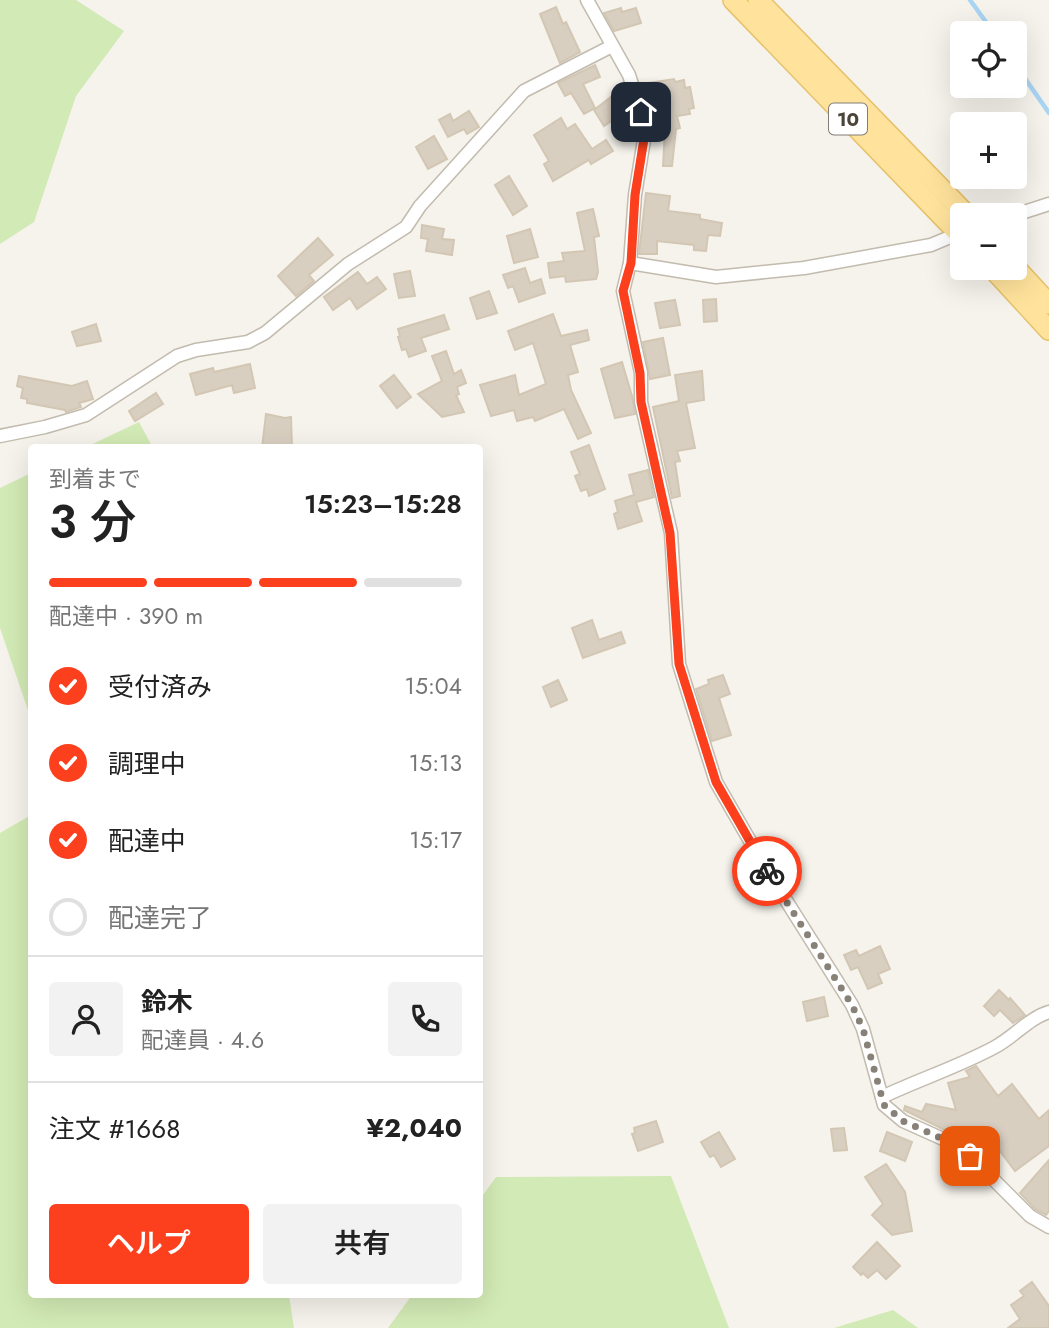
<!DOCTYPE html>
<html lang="ja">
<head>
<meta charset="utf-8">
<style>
  :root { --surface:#fff; --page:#f2f2f2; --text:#222; --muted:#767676; --line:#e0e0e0; --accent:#fc3f1d }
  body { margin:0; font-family:Jost,"Noto Sans JP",sans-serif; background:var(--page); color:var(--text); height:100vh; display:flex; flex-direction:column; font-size:26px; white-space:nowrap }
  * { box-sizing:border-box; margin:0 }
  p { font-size:23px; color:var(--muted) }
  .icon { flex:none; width:38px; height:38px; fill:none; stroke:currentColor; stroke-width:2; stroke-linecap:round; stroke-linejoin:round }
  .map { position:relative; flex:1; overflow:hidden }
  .side { position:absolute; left:28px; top:444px; width:455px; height:854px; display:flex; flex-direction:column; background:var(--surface); border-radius:7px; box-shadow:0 7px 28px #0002 }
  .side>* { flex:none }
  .tools { position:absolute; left:950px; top:21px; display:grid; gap:14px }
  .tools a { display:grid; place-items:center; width:77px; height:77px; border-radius:7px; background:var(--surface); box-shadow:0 7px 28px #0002; font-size:35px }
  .pin { position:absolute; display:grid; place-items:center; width:60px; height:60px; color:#fff; margin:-30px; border-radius:14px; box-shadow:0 4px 10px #0006 }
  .courier { position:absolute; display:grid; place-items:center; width:70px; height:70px; margin:-35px; border:5px solid #fc3f1d; border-radius:50%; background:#fff; color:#222; box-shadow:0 2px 9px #0007 }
  .head em { font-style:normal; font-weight:600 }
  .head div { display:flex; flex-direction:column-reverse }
  .head { display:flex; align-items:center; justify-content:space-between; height:119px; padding:0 21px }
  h1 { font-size:46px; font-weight:600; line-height:52px }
  .bar { display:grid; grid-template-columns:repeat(4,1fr); gap:10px 7px; align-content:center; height:84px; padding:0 21px }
  .bar i { height:9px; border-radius:5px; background:var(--line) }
  .bar .active { background:var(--accent) }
  .bar p { grid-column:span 4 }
  .line { display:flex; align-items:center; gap:18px; padding:0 21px; border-top:2px solid var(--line) }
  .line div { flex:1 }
  .round { display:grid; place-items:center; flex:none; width:74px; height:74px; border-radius:7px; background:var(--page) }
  ol { padding:0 21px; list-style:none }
  li { display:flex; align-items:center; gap:21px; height:77px }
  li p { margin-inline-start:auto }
  li .icon { padding:7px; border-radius:50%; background:var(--accent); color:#fff; stroke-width:4 }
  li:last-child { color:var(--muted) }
  li i { width:38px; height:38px; border:4px solid var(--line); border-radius:50% }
  .cta { display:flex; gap:14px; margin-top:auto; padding:14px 21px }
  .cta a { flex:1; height:80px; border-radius:7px; background:var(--accent); color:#fff; font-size:28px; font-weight:600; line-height:80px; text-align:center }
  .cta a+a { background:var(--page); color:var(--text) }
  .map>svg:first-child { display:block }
</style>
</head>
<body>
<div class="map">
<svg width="1049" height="1328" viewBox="0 0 1049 1328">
  <rect width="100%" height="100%" fill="#f6f3ec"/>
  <g fill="#d2eab5">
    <polygon points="0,0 76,0 124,31 76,96 34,222 0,244"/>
    <polygon points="139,422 153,448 84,448"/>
    <polygon points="31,473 31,719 0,628 0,488"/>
    <polygon points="31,815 32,1295 289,1295 294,1328 0,1328 0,833"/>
    <polygon points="671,1176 729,1328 388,1328 412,1295 480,1295 480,1199 496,1177"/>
    <polygon points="893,1310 918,1328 834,1328"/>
  </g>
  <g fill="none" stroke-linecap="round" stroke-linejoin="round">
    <g stroke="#a9d4f2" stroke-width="4.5">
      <polyline points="970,0 994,33"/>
      <polyline points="1015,64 1049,113"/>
    </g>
  </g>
  <g fill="#d8cfc1" stroke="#d3c7b4" stroke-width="2">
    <polygon points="556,7 563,24 566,22 580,52 560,63 540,14"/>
    <polygon points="621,8 622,12 636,8 641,23 614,31 604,13"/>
    <polygon points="595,65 600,77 583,84 595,108 584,114 571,93 565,96 558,83"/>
    <polygon points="674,79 675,82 684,80 685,88 690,87 694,108 689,109 690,114 677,116 680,128 676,129 672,166 663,166 665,129 652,132 649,110 641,84"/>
    <polygon points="624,87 632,114 626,117 623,113 604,126 594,110"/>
    <polygon points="469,111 479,127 467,134 464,129 448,137 439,120 450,114 453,121"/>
    <polygon points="561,118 567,129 575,124 592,149 606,140 613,151 591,164 589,160 553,181 544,164 549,161 534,135"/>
    <polygon points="434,136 447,159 428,169 416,147"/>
    <polygon points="509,176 527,206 513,215 495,185"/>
    <polygon points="646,193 670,196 668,211 700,215 700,219 722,223 720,236 708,235 706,251 694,250 694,245 657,241 657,254 639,254"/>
    <polygon points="593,209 599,236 594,237 598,272 596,279 566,282 565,276 550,278 548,263 564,261 562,253 585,251 577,213"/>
    <polygon points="422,225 444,229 442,239 454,240 452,255 426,251 428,239 421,238"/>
    <polygon points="530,229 538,257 514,263 507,236"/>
    <polygon points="318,238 333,255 309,275 314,281 296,296 278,276"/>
    <polygon points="525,268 530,283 541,279 545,293 519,302 513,286 508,288 503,275"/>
    <polygon points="410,271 415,296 399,298 394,274"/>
    <polygon points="358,272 367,284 377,277 386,289 357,309 350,298 333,310 324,297"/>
    <polygon points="489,291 497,313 477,319 470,298"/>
    <polygon points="716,299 717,321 704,322 703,300"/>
    <polygon points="675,300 680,325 660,328 655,303"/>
    <polygon points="553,314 561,336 587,330 589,340 570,345 578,372 568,375 571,390 591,433 578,439 564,409 535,421 533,417 517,421 514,410 491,416 480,385 515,375 519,395 546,384 533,343 515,350 508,331"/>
    <polygon points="444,315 449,329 421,338 426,351 409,357 406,349 402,350 398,337 400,336 398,329"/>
    <polygon points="96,324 101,341 77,346 72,332"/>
    <polygon points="663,338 670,375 650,379 643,342"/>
    <polygon points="446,351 454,374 461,370 466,383 457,387 459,394 456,395 464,412 442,417 418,394 442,381 432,356"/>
    <polygon points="622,362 632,396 635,414 615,418 601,369"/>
    <polygon points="250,364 255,388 234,393 232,385 196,395 190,374 213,368 214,372"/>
    <polygon points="702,371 704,400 686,403 695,448 677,451 680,461 675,462 680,496 672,498 653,407 679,401 675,375"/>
    <polygon points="394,375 411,397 397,408 380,386"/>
    <polygon points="19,376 72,386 87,381 93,399 79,403 81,407 66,412 65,410 27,403 27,399 21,398 23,388 17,386"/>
    <polygon points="156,393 163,404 135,421 129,411"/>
    <polygon points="266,414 285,418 291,417 292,448 262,448"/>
    <polygon points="589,445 605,489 589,496 587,489 581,491 575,476 580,474 571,452"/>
    <polygon points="648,470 654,497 636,502 642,521 618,529 614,514 618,512 615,501 634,495 629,475"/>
    <polygon points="592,620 599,640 621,632 625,643 583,658 572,628"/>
    <polygon points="723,675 730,694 719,698 731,735 712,741 696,689 709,684 708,680"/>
    <polygon points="558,680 567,700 551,707 543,687"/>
    <polygon points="880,946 890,969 878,974 882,983 868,989 858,967 851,970 844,955 856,950 859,956"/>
    <polygon points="999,990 1009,1000 1010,998 1025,1015 1013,1023 1000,1010 994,1016 984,1006"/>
    <polygon points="824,997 828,1016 807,1021 803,1002"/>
    <polygon points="976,1066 998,1096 1012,1084 1039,1119 1049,1110 1049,1146 1015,1171 993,1142 981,1154 948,1127 947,1131 904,1110 905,1106 922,1112 926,1104 956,1110 948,1083 970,1077 966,1071"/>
    <polygon points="656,1121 663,1142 638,1151 632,1134 635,1133 634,1128"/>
    <polygon points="844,1128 847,1150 834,1151 831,1129"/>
    <polygon points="719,1132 735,1159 721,1167 714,1155 710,1157 701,1142"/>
    <polygon points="887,1132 912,1142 905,1161 880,1151"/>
    <polygon points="1049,1160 1049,1211 1046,1215 1035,1209 1020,1193"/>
    <polygon points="886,1164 905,1192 912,1231 892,1235 872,1215 883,1204 865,1177"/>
    <polygon points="877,1242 900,1266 886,1279 877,1270 868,1278 863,1273 861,1275 853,1267"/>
    <polygon points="1032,1282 1049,1306 1049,1328 1008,1328 1020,1319 1011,1305 1024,1296 1020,1291"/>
  </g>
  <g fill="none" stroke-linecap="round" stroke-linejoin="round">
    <defs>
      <g id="street">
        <polyline points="587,0 629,75 641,112 644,140 635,195 630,263 623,291 641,373 641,402 671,533 679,664 716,782 765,867 852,1005 863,1029 884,1105 903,1121 952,1143 970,1156 1030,1216 1049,1227"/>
        <polyline points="1015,215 1049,204"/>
        <polyline points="630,263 716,277 804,268 931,245 962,232"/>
        <polyline points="0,436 45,427 86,415 177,356 196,350 248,342 265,333 348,264 406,227 420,206 524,91 612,46"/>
        <path d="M882 1097C920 1079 958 1067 995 1047 1015 1036 1029 1018 1049 1012"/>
      </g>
      <g id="primary">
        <polyline points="733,0 962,237"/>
        <polyline points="758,0 967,215"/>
        <polyline points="1015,267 1049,304"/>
        <polyline points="992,268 1049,330"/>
      </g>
    </defs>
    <use href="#street" stroke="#c2bbae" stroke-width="15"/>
    <use href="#primary" stroke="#e6c16a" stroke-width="22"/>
    <use href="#street" stroke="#fff" stroke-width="12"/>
    <use href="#primary" stroke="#ffe39c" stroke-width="19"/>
  </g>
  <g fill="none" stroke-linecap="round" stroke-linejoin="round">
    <polyline stroke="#878178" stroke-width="7" stroke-dasharray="0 12.6" points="767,871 852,1005 863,1029 884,1105 903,1121 952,1143 970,1156"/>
    <polyline stroke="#fc3f1d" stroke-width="9" points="641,112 644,139 635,195 631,263 623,291 640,373 641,402 670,533 679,664 716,782 767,871"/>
  </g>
  <g text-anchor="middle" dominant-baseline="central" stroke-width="5" stroke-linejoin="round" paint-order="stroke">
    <rect fill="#fff" stroke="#817c74" stroke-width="2" x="829" y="103.5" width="38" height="31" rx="5"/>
    <g font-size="19" font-weight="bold" fill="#4b4439">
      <text x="848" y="119">10</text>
    </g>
  </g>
</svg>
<div class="tools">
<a><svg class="icon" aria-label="locate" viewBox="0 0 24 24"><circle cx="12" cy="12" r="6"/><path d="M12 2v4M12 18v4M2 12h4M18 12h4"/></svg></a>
<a>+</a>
<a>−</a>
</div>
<div class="pin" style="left:970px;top:1156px;background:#ea580c"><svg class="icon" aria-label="bag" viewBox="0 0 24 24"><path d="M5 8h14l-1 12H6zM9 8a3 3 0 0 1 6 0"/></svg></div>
<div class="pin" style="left:641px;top:112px;background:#1f2937"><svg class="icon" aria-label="home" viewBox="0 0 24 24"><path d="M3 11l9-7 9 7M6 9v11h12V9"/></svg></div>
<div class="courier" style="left:767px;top:871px"><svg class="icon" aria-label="bike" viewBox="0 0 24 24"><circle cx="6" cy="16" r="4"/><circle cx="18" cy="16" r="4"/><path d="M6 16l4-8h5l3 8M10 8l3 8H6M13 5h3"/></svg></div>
<section class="side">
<div class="head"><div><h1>3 分</h1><p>到着まで</p></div><em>15:23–15:28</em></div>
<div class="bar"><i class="active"></i><i class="active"></i><i class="active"></i><i></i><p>配達中 · 390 m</p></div>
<ol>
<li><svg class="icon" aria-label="check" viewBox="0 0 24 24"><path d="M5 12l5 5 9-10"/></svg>受付済み<p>15:04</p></li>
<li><svg class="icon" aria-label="check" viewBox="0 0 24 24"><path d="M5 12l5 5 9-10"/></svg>調理中<p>15:13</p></li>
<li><svg class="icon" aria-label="check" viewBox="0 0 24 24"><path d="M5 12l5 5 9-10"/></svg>配達中<p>15:17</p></li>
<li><i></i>配達完了</li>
</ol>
<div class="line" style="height:126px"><a class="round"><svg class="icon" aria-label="person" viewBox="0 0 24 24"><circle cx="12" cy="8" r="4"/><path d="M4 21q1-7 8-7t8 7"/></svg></a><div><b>鈴木</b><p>配達員 · 4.6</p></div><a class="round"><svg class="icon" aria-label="phone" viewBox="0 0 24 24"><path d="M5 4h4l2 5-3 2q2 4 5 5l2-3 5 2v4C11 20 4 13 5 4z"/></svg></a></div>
<div class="line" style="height:91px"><div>注文 #1668</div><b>¥2,040</b></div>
<div class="cta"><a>ヘルプ</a><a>共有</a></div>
</section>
</div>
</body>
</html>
